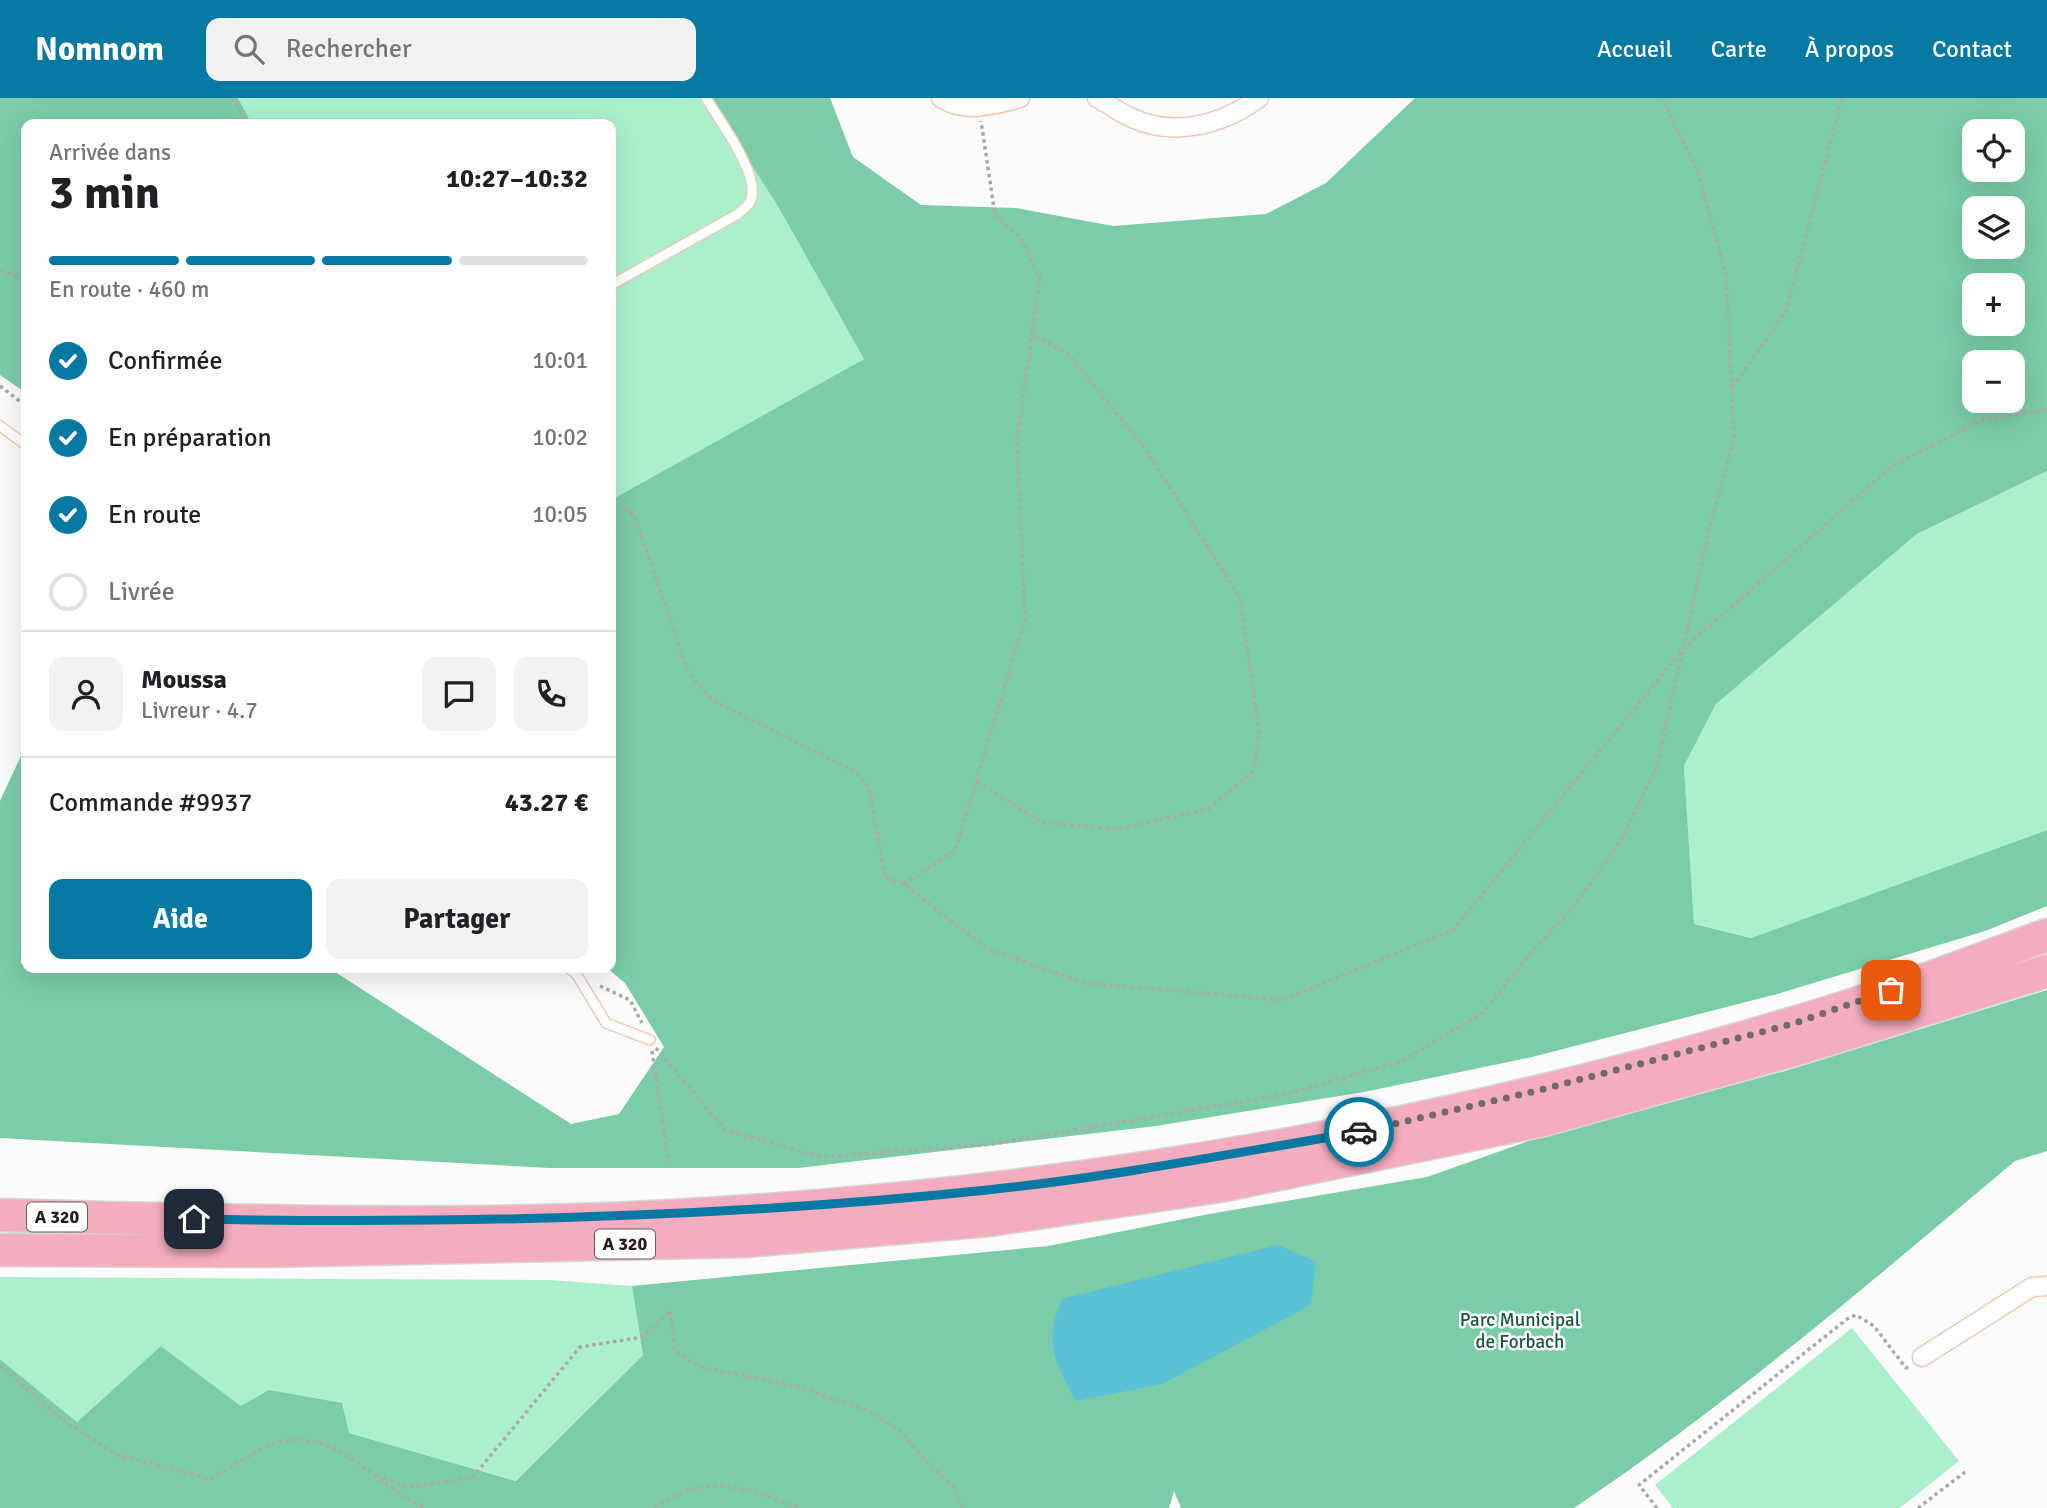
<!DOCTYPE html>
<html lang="fr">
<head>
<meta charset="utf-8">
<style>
  :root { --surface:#fff; --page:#f2f2f2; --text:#202124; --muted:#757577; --line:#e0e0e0; --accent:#0679a2 }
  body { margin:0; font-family:Signika,sans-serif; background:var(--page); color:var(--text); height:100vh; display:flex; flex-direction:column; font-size:26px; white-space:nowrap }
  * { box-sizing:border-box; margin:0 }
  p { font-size:23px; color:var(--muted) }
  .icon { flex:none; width:38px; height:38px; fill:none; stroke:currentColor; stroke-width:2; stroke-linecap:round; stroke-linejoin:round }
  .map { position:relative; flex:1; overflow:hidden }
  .side { position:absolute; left:21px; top:21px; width:595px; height:854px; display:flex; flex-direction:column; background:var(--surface); border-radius:14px; box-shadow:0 7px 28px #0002 }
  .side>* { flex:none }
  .tools { position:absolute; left:1962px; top:21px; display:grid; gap:14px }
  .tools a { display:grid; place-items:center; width:63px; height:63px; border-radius:14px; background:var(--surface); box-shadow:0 7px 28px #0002; font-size:35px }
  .pin { position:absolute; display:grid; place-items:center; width:60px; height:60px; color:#fff; margin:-30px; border-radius:14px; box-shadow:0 4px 10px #0006 }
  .courier { position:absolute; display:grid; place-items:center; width:70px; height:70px; margin:-35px; border:5px solid #0679a2; border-radius:50%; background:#fff; color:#222; box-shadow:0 2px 9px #0007 }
  .summary em { font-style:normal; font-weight:800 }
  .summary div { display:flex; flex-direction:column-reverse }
  .summary { display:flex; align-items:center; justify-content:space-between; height:119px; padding:0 28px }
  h1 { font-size:46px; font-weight:800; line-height:52px }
  .bar { display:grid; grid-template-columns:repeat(4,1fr); gap:10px 7px; align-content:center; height:84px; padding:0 28px }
  .bar i { height:9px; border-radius:5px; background:var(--line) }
  .bar .on { background:var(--accent) }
  .bar p { grid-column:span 4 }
  .line { display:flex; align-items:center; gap:18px; padding:0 28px; border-top:2px solid var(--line) }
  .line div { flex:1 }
  .round { display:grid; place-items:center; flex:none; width:74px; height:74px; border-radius:14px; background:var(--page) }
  ol { padding:0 28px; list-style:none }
  li { display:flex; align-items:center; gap:21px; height:77px }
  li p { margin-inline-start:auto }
  li .icon { padding:7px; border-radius:50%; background:var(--accent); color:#fff; stroke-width:4 }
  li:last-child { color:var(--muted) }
  li i { width:38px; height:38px; border:4px solid var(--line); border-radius:50% }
  .cta { display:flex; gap:14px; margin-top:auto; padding:14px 28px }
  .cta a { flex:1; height:80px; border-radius:14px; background:var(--accent); color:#fff; font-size:28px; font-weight:800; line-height:80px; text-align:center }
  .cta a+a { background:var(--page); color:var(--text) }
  header { display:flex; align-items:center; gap:42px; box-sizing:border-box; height:98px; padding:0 35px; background:var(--accent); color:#fff }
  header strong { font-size:33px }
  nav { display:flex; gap:38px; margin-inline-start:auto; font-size:24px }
  .search { width:490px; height:63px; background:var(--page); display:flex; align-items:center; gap:18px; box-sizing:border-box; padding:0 24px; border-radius:14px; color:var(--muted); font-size:26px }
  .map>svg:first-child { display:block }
</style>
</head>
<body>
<header>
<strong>Nomnom</strong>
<div class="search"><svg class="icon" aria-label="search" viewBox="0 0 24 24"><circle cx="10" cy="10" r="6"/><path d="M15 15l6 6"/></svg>Rechercher</div>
<nav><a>Accueil</a><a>Carte</a><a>À propos</a><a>Contact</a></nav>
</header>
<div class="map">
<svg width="2047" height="1410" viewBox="0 0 2047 1410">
  <rect width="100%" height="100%" fill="#fbfbfb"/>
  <g fill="#aaf0cd">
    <polygon points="238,0 708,0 776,105 864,261 611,402 611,26 252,26"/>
    <polygon points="2047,373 2047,732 1751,840 1694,826 1684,668 1716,606 1917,436"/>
    <polygon points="0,1179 549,1182 632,1188 643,1257 517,1383 349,1335 241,1308 161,1248 77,1324 0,1261"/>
    <polygon points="1852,1230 1959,1363 1900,1410 1673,1410 1655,1387"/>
  </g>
  <g fill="#7acda7" fill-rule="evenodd">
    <polygon points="0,0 238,0 252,26 26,26 26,295 0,277"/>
    <path d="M708 0H830L853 59 921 107 1016 110 1113 128 1266 116 1326 85 1415 0H2047V373L1917 436 1716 606 1684 668 1694 826 1751 840 2047 732V808L1985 833 1777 896 1532 959 1364 994 1156 1028 798 1070H549L0 1040V703L26 647V870H329L571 1026 619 1016 664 949 625 885 607 870H611V402L864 261 776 105ZM1974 33H2012V72H1974ZM1974 110H2012V149H1974ZM1974 187H2012V226H1974ZM1974 264H2012V303H1974Z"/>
    <path d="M2047 892V1053L2015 1063C1872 1183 1729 1306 1574 1410H1181L1174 1393 1169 1410H0V1261L77 1324 161 1248 241 1308 269 1292 342 1305 349 1335 516 1383 643 1257 632 1188 1048 1148 1209 1116 1427 1079 1537 1040 1785 973Z"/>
  </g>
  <path fill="#5bc1d6" d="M1278 1147 1316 1164 1311 1207 1162 1286 1076 1303C1055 1264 1043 1245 1062 1201Z"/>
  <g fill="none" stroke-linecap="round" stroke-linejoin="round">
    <defs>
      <g id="lane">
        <path d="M611 187 738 116C742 112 748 108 750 104 763 80 719 22 706 0"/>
        <polyline points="0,328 26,347"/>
        <polyline points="569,870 577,877 606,925 650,942"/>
      </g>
      <g id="street">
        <path d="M941 0C965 16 994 7 1020 0"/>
        <path d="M1097 0C1108 5 1118 14 1130 19 1173 40 1222 27 1259 0"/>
        <polyline points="1922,1259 2032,1189 2047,1188"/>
      </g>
      <g id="highway">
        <path d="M0 1117C240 1123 482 1131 721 1115 1083 1092 1443 1030 1790 926 1877 901 1962 868 2047 837"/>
        <polyline points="0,1152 268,1153 747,1143 990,1122 1220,1088 1544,1022 1804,949 2047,873"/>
      </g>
    </defs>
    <use href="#lane" stroke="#eccab5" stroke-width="12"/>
    <use href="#street" stroke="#eccab5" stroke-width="21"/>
    <use href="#highway" stroke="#d8d6d5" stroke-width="35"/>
    <g stroke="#ada9a6" stroke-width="3.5" stroke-dasharray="3.5 3.5" stroke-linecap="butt">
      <polyline points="233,0 247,26"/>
      <polyline points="0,172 26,182"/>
      <polyline points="0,288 26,308"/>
      <polyline points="1733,289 1786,213 1842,0"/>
      <polyline points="611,417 627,411 634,417 689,576 712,602 856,674 869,689 885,780 904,786 986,850 1084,885 1283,902 1453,832 1684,550 1894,367 1984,321 2047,312"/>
      <polyline points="977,684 1043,725 1118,731 1208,711 1254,673 1259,635 1240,500 1143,347 1067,255 1032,237"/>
      <polyline points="904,786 955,753 1025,522 1017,341 1040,180 1020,139 995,117 981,23"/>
      <polyline points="600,888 630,902 642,925"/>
      <polyline points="656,950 725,1032 821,1059 993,1046 1287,996 1402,963 1483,915 1527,860 1573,809 1620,744 1657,668 1710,428 1734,340 1726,177 1698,74 1662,0"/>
      <polyline points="652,953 669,1065"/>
      <polyline points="670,1213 675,1253 698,1268 799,1289 869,1313 901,1333 918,1355 952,1388 964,1410"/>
      <path d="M0 1267 56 1317 117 1357 211 1381C231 1370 263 1347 283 1343 341 1332 378 1391 426 1410"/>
      <polyline points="377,1377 408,1389 472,1380 580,1249 643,1239 670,1213"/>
      <path d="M655 1410C706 1373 745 1390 799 1410"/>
      <polyline points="1657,1410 1639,1387 1847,1221 1856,1217 1874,1228 1906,1270 1909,1268"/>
      <polyline points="1918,1410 1965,1374"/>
    </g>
    <use href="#lane" stroke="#fff" stroke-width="9"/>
    <use href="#street" stroke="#fff" stroke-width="18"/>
    <use href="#highway" stroke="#f4adbe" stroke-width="32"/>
  </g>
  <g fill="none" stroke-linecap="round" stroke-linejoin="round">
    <polyline stroke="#726a65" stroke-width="7" stroke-dasharray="0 12.6" points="1359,1034 1536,993 1792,926 1891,892"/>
    <path stroke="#0679a2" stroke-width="9" d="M194 1121C459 1126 723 1120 987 1092 1111 1079 1235 1055 1359 1034"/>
  </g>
  <g text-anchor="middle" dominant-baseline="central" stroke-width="5" stroke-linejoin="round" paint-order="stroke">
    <g fill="#fff" stroke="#68605a" stroke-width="2">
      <rect x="27" y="1104.5" width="60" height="29" rx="5"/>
      <rect x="595" y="1131.5" width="60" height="29" rx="5"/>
    </g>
    <g font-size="18" font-weight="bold" fill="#281c14">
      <text x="57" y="1119">A 320</text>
      <text x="625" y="1146">A 320</text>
    </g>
    <g font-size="19" fill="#17573e" stroke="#fff">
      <text x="1520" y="1222">Parc Municipal<tspan x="1520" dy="22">de Forbach</tspan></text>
    </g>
  </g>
</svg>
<div class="tools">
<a><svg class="icon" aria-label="locate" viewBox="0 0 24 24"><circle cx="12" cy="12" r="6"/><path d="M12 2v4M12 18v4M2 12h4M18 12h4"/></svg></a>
<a><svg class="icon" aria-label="layers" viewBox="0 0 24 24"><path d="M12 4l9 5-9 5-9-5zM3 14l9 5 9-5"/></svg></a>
<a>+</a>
<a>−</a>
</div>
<div class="pin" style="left:1891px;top:892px;background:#ea580c"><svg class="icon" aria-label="bag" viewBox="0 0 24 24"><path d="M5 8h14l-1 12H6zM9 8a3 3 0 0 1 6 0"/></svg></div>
<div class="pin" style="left:194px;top:1121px;background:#1f2937"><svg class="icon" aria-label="home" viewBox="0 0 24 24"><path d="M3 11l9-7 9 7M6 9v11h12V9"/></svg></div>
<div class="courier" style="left:1359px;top:1034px"><svg class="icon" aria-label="car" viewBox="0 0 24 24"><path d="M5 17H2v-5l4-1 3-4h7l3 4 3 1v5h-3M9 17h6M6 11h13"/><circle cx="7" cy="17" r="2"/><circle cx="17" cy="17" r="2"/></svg></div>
<section class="side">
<div class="summary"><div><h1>3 min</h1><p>Arrivée dans</p></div><em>10:27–10:32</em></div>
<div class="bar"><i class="on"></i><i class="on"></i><i class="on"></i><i></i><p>En route · 460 m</p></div>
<ol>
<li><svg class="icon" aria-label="check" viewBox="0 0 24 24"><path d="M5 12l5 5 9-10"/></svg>Confirmée<p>10:01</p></li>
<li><svg class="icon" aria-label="check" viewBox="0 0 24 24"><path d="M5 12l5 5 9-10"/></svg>En préparation<p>10:02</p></li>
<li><svg class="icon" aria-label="check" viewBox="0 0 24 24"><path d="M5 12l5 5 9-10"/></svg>En route<p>10:05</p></li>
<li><i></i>Livrée</li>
</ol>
<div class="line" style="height:126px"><a class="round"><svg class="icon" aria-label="person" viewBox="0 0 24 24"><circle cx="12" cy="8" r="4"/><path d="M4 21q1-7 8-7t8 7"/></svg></a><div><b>Moussa</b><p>Livreur · 4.7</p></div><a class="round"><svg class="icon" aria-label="chat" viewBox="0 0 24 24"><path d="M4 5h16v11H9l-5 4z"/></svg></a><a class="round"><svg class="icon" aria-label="phone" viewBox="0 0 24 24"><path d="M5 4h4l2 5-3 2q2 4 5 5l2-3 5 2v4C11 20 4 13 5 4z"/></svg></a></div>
<div class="line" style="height:91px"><div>Commande #9937</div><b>43.27 €</b></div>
<div class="cta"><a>Aide</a><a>Partager</a></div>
</section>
</div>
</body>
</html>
